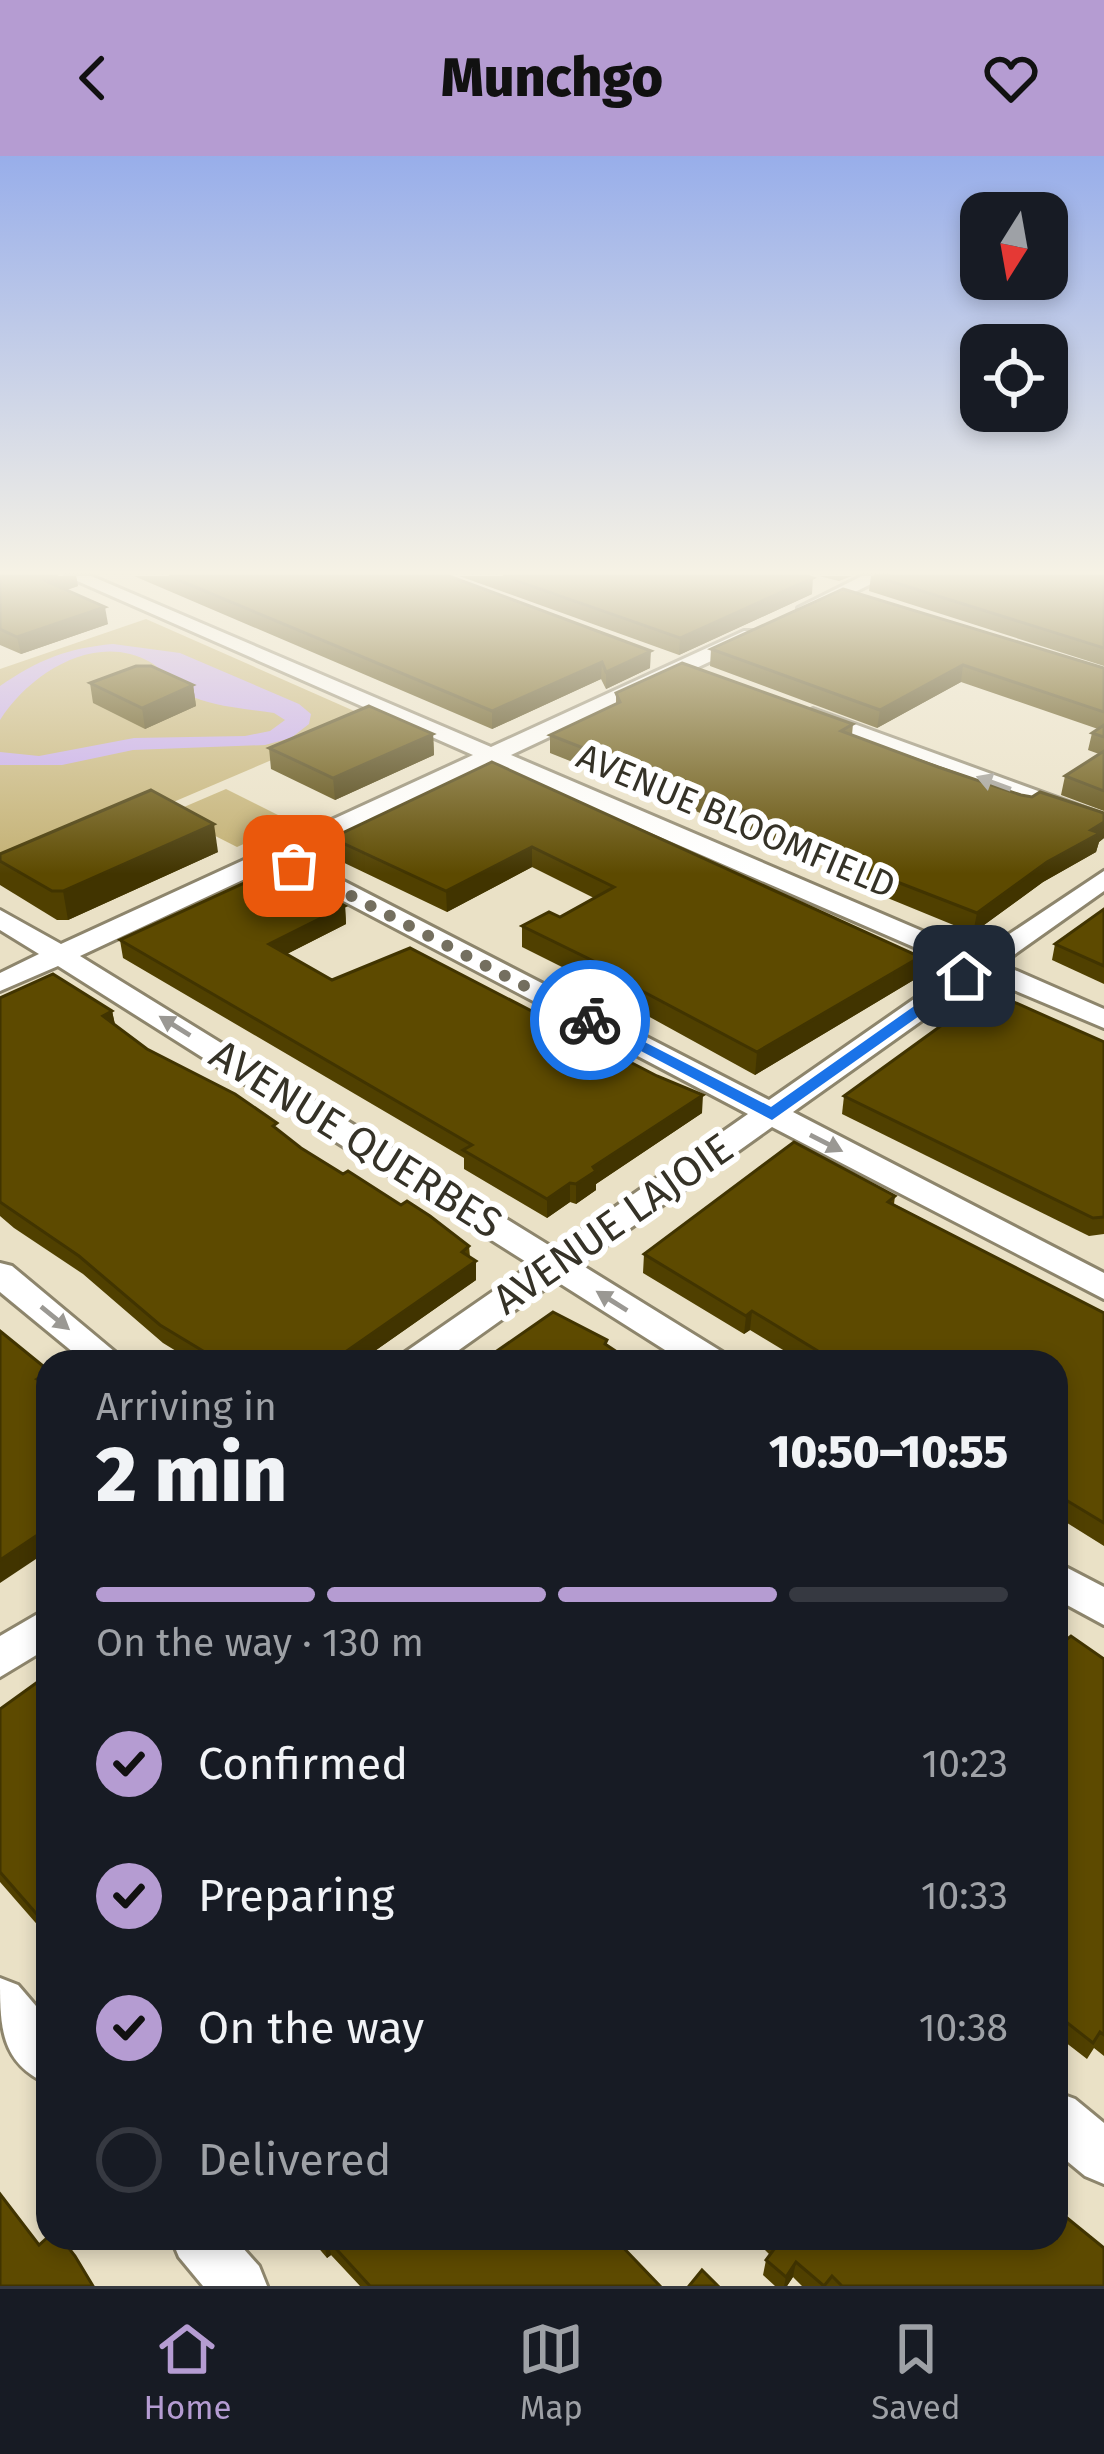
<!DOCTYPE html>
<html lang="en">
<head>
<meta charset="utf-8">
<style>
  :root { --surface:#171b24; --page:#242831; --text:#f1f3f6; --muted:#9ea1a6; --line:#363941; --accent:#b59cd2 }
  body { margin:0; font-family:"Fira Sans",sans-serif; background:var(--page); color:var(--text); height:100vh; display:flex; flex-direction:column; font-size:45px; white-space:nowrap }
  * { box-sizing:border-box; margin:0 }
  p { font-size:39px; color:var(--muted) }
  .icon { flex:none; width:66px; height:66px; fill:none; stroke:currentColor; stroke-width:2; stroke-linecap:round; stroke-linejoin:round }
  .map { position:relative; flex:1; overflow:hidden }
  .panel { position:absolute; left:36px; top:1194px; width:1032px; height:900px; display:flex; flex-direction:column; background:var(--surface); border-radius:36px; box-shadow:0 6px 18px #0003 }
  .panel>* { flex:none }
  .needle { width:78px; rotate:191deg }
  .controls { position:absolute; left:960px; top:36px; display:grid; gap:24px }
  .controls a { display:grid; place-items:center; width:108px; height:108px; border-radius:24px; background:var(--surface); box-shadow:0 6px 18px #0003; font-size:60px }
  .pin { position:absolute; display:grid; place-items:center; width:102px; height:102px; color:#fff; margin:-51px; border-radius:24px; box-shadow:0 6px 18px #0006 }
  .courier { position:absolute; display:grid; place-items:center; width:120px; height:120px; margin:-60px; border:9px solid #1a73e8; border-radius:50%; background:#fff; color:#222; box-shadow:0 3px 15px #0007 }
  .headline em { font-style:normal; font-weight:800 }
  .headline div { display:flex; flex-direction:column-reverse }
  .headline { display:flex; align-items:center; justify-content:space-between; height:204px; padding:0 60px }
  h1 { font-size:78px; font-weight:800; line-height:90px }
  .bar { display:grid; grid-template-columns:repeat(4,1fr); gap:18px 12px; align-content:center; height:144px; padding:0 60px }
  .bar i { height:15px; border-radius:9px; background:var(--line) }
  .bar .current { background:var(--accent) }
  .bar p { grid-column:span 4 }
  ol { padding:0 60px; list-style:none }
  li { display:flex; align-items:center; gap:36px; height:132px }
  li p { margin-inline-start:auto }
  li .icon { padding:12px; border-radius:50%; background:var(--accent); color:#111; stroke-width:4 }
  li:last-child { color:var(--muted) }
  li i { width:66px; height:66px; border:6px solid var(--line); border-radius:50% }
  header { display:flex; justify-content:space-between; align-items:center; height:156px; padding:0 60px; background:var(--accent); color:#111; font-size:54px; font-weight:800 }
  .tabs { display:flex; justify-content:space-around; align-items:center; height:168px; border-top:3px solid var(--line); background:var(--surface); font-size:33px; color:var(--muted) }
  .tabs a { display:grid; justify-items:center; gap:6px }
  .tabs .current { color:var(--accent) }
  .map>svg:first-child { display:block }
</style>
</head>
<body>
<header><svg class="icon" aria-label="back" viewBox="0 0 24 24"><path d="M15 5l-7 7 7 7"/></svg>Munchgo<svg class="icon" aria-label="heart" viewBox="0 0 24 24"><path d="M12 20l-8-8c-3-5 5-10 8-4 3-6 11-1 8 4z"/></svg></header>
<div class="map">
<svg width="1104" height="2130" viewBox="0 0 1104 2130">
  <rect width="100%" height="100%" fill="#eae1c6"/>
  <g fill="#c2af71">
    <polygon points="146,463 370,562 0,720 0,513"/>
    <polygon points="226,633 292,666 237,691 170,657"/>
  </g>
  <path fill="#c1a4ee" d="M113 488 180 497 299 548 311 558 309 568 291 582 265 589 133 594 62 609H0V596L39 600 134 582 245 580 270 575 285 564 274 557C247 553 218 551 193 541 175 534 166 515 150 506 95 475 29 518 0 564V530C38 504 67 492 113 488Z"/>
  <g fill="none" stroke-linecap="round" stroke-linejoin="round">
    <defs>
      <g id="minor">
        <path d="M66 420H91L491 591 744 475H758V483L511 599 978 799 1104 715V735L1001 808 1104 853V872L983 821 793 956 1104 1117V1143L772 971 580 1108 724 1197 729 1206H684L556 1125 442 1206H399L404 1197 531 1109 58 810 0 835V817L39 798 0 774V754L61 788 473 599ZM492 608 960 811 769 944 295 700ZM275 709 748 958 555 1093 80 800Z"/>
        <polygon points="862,420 887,420 815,456 798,452"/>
        <polygon points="813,553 1104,659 1104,674 805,565 802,560"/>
        <polygon points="0,1107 12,1110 127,1206 85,1206 0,1136"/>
        <polygon points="1056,1406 1104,1431 1104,1469 1056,1443"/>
        <polygon points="48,1452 48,1492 0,1521 0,1480"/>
        <path d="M0 1822 18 1829 48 1864V1928C0 1907 0 1870 0 1822Z"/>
        <polygon points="1056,1936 1075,1943 1104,1967 1104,2028 1085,2020 1056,1996"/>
        <polygon points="171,2082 234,2082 259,2110 267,2130 203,2130 179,2101"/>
      </g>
    </defs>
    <use href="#minor" stroke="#8d856c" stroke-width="6"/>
    <use href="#minor" fill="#fff" fill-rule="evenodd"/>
  </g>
  <g fill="#504000">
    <polygon points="0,420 76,420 78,430 66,434 108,468 21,498 0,489"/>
    <polygon points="134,420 449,420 650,512 606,533 601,523 492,573"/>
    <polygon points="459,420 807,420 812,438 679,499"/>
    <polygon points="819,420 852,420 839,425"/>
    <polygon points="871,420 1104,420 1104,510 869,435"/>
    <polygon points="711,493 1104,512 1104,655 1061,639 1065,620 1099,598 1088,594 1092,577 1098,573 961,526 877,572 710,510"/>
    <polygon points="90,527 193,529 196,550 145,573 93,547"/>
    <polygon points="616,537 853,568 852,579 1021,639 1104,657 1104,682 1099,686 1096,696 1043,726 973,777 890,743 831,715 831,711 758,680 550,597 550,579 616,548"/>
    <polygon points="433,578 434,599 335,644 271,613 269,592"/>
    <polygon points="492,606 917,822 755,919 626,848 626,843 522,791 522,770 560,761 594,742 532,711 447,756 334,702 332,682"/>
    <polygon points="218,696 68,764 57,764 0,729 0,698"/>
    <polygon points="345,750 346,768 287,798 332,824 702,957 596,1028 596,1034 576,1048 570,1046 547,1062 464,1013 464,1002 123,802 120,784"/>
    <polygon points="1104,753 1104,828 1052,804 1055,788"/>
    <polygon points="0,842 112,855 115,869 147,893 278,974 301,992 343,1018 401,1049 469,1090 470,1101 476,1124 359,1206 194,1206 163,1187 83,1118 14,1072 0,1060"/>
    <polygon points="1104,886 1104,1078 1089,1080 842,958 844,940"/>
    <polygon points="895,1040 894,1048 1104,1157 1104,1390 1056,1360 1056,1206 803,1206 750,1174 744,1178 643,1117 644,1098"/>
    <polygon points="1056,1478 1104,1503 1104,1900 1094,1892 1087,1903 1056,1879"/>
    <polygon points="48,1534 48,1781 0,1726 0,1553"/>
    <polygon points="310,2082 614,2082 660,2130 360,2130 331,2099 327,2102"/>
    <polygon points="759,2082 1056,2082 1104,2130 802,2130 793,2121 787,2130 775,2130 763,2119 766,2104 770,2099 758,2087"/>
  </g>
  <g fill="#413400">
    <polygon points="58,420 76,420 78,430 47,441 44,424"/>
    <polygon points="813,422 812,438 679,499 680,482"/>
    <polygon points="105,451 108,468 21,498 17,481"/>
    <polygon points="651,495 650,512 606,533 606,516"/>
    <polygon points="602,506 601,523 492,573 492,555"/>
    <polygon points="963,509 961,526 877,572 880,554"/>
    <polygon points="193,529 196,550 145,573 142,552"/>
    <polygon points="433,578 434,599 335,644 333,622"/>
    <polygon points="1104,666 1104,682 1099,686 1096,696 1043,726 973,777 977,757"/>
    <polygon points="214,668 218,696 68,764 63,735"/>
    <polygon points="532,691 532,711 447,756 446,735"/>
    <polygon points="345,750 346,768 271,806 269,788"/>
    <polygon points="920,801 917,822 755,919 757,896"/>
    <polygon points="112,855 116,873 103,860"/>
    <polygon points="703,939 702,957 596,1028 596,1034 576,1048 576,1028 593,1011"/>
    <polygon points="570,1027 570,1046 547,1062 547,1043"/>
    <polygon points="476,1105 476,1124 359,1206 331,1206"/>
    <polygon points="752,1155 750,1174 744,1178 746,1160"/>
    <polygon points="48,1372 48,1395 0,1427 0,1404"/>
    <polygon points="328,2084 331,2099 327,2102 324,2087"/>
    <polygon points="796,2106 793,2121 787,2130 784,2130 786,2121"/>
  </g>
  <g fill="#5d4a00" stroke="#413400" stroke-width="3">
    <polygon points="0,420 58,420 44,424 105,451 17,481 0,473"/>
    <polygon points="169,420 449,420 651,495 606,516 602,506 492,555"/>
    <polygon points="503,420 807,420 813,422 680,482"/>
    <polygon points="874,420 1104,420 1104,492"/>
    <polygon points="843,433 1104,512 1104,556 963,509 880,554 711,493"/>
    <polygon points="682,507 853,568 841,575 938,611 1021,639 1032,641 1040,636 1104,657 1104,666 1091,674 1100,677 1047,706 977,757 892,724 833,696 838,693 760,661 550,579 620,546 616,537"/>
    <polygon points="136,510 151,510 193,529 142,552 90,527"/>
    <polygon points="369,550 433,578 333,622 269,592"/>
    <polygon points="1104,569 1104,581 1092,577"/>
    <polygon points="1104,595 1104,635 1065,620"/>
    <polygon points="492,606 920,801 757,896 627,827 632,824 522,770 549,756 560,761 614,731 532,691 446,735 332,682"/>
    <polygon points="151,634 214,668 63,735 52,735 0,705 0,698"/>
    <polygon points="277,712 345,750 269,788 332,824 410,792 657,920 703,939 593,1011 596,1015 576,1028 570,1027 547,1043 463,994 472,989 120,784"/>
    <polygon points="1104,753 1104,810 1055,788"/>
    <polygon points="53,818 112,855 103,860 147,893 235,938 277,967 273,970 301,992 343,1018 348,1015 401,1049 407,1045 430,1060 469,1090 462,1096 476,1105 331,1206 217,1206 218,1204 160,1169 79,1100 0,1046 0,842"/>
    <polygon points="989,835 1104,886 1104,1061 1093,1062 844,940"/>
    <polygon points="794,986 895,1040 888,1046 1104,1157 1104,1367 1056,1338 1056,1206 836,1206 752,1155 746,1160 644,1098"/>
    <polygon points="553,1156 607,1184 605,1188 632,1206 481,1206"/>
    <polygon points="0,1175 48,1214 48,1216 37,1223 48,1228 48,1372 0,1404"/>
    <polygon points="1056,1478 1066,1484 1071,1480 1104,1503 1104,1879 1100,1876 1093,1887 1056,1858"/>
    <polygon points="39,1525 48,1534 48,1771 0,1716 0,1553"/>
    <polygon points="0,2038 39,2089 48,2081 61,2082 75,2100 93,2130 0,2130"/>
    <polygon points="1056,2053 1104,2092 1104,2130 842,2130 832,2120 824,2130 796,2106 786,2121 766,2104 778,2088 772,2082 1056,2082"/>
    <polygon points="320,2082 614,2082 660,2130 370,2130 328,2084 324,2087"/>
    <polygon points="702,2114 718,2130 689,2130"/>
  </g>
  <defs><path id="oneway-solid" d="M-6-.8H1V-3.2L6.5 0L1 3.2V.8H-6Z" transform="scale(3)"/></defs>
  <g fill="#9a9893">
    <use href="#oneway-solid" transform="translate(994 627) rotate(-160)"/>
    <use href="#oneway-solid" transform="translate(175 870) rotate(-148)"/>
    <use href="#oneway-solid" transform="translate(826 987) rotate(27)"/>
    <use href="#oneway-solid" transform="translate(612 1145) rotate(-148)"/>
    <use href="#oneway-solid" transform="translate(55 1162) rotate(39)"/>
  </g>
  <linearGradient id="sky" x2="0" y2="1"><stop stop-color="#98aeea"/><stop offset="0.58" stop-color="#f6f2e5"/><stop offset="1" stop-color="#f6f2e5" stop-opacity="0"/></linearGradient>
  <rect width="1104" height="718" fill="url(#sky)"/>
  <polygon fill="#1a73e8" points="964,815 970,817 970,824 772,964 582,864 596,861 771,951"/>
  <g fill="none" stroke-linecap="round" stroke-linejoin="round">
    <polyline stroke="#746f5f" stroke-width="12" stroke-dasharray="0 21.6" points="294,710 590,864"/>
  </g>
  <g text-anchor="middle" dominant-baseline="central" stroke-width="12" stroke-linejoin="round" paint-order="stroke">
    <g font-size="36" fill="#353227" stroke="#fff">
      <text transform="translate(736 665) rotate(23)">AVENUE BLOOMFIELD</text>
    </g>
    <g font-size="42" fill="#353227" stroke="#fff">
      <text transform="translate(356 983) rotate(32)">AVENUE QUERBES</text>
      <text transform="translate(613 1068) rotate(-35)">AVENUE LAJOIE</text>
    </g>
  </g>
</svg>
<div class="controls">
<a><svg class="needle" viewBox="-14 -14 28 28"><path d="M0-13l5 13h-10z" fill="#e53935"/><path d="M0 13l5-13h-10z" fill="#9ea1a6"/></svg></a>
<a><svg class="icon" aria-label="locate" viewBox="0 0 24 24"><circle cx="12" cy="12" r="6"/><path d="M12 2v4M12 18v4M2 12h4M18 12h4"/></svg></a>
</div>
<div class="pin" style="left:294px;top:710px;background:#ea580c"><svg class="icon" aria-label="bag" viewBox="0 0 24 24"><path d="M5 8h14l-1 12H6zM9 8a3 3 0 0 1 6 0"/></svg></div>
<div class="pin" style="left:964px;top:820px;background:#1f2937"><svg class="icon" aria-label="home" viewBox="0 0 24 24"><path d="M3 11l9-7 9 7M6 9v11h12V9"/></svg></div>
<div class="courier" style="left:590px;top:864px"><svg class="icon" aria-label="bike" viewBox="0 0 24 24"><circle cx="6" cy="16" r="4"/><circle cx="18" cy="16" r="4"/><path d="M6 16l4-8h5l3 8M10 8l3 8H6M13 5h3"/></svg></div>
<section class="panel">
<div class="headline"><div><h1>2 min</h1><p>Arriving in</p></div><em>10:50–10:55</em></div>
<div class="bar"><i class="current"></i><i class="current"></i><i class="current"></i><i></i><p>On the way · 130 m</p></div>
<ol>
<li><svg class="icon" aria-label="check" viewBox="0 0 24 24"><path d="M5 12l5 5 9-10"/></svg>Confirmed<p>10:23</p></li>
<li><svg class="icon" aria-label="check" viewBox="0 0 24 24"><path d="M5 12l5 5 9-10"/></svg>Preparing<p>10:33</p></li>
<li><svg class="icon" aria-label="check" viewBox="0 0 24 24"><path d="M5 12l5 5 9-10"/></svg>On the way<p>10:38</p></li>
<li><i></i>Delivered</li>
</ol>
</section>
</div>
<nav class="tabs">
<a class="current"><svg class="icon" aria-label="home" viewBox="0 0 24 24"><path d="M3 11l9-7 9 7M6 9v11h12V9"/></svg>Home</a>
<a><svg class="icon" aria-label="map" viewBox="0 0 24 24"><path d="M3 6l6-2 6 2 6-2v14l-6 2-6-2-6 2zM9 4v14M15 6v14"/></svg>Map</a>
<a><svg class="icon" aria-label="saved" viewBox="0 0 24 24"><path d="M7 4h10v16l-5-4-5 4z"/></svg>Saved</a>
</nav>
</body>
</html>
